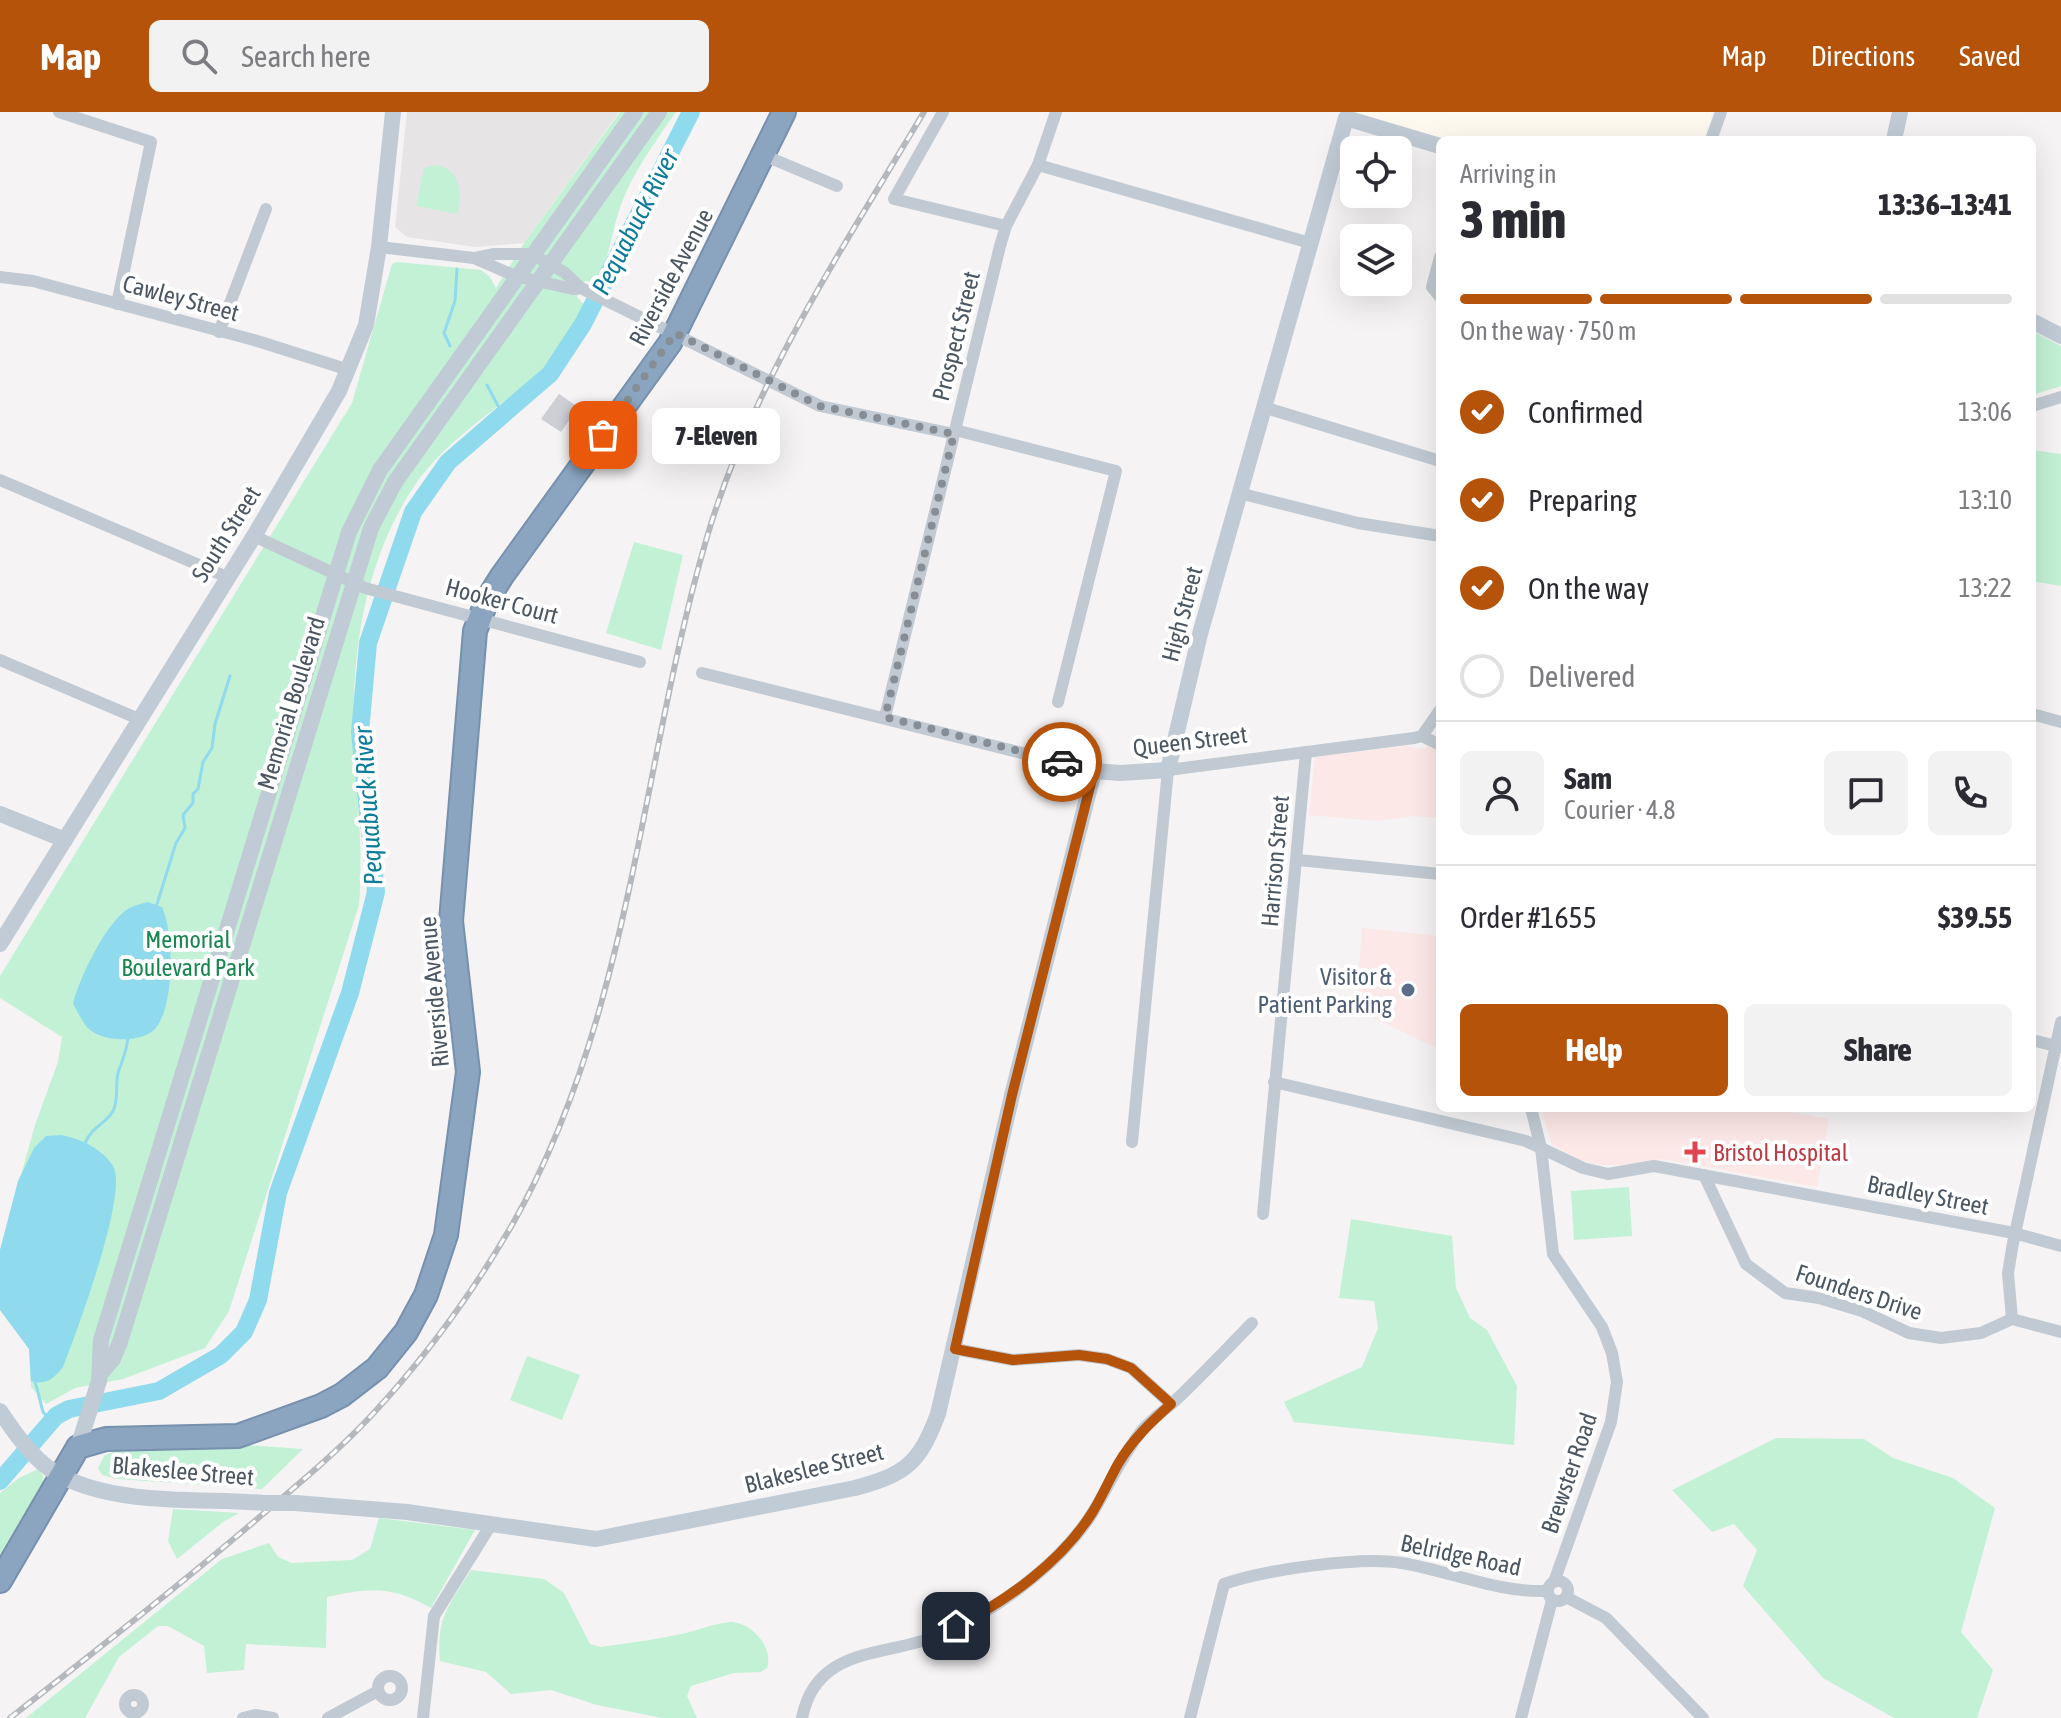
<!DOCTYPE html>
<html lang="en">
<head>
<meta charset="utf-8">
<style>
  :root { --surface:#fff; --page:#f2f2f3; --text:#2b2b33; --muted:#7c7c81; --line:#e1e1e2; --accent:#b45309 }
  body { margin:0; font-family:"Asap Condensed",sans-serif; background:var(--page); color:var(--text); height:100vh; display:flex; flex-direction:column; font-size:30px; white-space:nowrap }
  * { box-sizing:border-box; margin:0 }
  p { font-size:26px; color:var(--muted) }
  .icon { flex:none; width:44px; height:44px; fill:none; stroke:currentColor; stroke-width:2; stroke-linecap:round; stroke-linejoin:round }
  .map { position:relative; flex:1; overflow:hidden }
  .side { position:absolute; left:1436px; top:24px; width:600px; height:976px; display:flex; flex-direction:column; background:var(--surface); border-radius:12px; box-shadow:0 8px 32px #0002 }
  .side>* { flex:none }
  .buttons { position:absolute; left:1340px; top:24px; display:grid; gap:16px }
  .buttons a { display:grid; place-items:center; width:72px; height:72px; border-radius:12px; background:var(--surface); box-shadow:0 8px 32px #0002; font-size:40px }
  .pin { position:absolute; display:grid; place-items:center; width:68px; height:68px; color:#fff; margin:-34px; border-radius:16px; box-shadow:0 4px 12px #0006 }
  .courier { position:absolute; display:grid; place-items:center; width:80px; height:80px; margin:-40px; border:6px solid #b45309; border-radius:50%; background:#fff; color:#222; box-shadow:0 2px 10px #0007 }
  .bubble { position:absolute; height:56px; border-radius:12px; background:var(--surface); box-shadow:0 8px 32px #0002; font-size:26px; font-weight:800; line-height:56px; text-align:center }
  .headline em { font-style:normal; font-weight:800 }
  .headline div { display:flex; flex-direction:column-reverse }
  .headline { display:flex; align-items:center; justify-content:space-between; height:136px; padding:0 24px }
  h1 { font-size:52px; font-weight:800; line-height:60px }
  .bar { display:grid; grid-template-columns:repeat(4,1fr); gap:12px 8px; align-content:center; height:96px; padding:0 24px }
  .bar i { height:10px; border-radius:6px; background:var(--line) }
  .bar .selected { background:var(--accent) }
  .bar p { grid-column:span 4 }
  .line { display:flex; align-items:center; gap:20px; padding:0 24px; border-top:2px solid var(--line) }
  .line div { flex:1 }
  .round { display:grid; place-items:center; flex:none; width:84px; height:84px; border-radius:12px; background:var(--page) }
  ol { padding:0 24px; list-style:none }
  li { display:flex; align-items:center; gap:24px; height:88px }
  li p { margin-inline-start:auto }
  li .icon { padding:8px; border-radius:50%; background:var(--accent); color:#fff; stroke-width:4 }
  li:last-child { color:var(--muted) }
  li i { width:44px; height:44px; border:4px solid var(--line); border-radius:50% }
  .primary-button { display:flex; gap:16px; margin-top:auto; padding:16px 24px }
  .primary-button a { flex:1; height:92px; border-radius:12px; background:var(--accent); color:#fff; font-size:32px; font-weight:800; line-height:92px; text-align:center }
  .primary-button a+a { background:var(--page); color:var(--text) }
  header { display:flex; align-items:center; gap:48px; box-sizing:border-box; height:112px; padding:0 40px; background:var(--accent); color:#fff }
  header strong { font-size:38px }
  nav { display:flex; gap:44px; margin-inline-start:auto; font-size:28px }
  .search { width:560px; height:72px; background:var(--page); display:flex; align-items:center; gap:20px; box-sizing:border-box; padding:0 28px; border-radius:12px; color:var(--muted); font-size:30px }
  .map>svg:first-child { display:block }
</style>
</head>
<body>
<header>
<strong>Map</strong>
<div class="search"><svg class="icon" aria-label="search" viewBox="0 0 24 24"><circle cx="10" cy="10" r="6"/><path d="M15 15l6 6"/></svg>Search here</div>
<nav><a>Map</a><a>Directions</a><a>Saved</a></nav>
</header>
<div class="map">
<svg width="2061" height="1606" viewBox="0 0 2061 1606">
  <rect width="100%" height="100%" fill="#f5f3f3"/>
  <polygon fill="#fdf9ef" points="1341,0 1713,0 1703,28 1440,28"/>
  <polygon fill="#e6e4e5" points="407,0 619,0 524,131 475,135 407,125 395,115"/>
  <g fill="#fce8e6">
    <polygon points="1440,613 1440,706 1414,704 1377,709 1309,703 1315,645 1404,634 1425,637"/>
    <polygon points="1362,816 1440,824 1440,938 1356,897"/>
    <polygon points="1541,996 1768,996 1829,1007 1817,1075 1663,1047 1621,1053 1602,1053 1580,1048 1552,1033"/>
  </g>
  <g fill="#c3f1d5">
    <path d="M620 0H676C655 30 630 64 619 99 610 126 610 145 596 171L585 169 577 185 584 193C570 218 558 244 536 263 495 300 448 326 415 373 373 435 356 512 354 586 352 655 365 724 359 793L229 1199 205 1236 123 1267 75 1276 46 1292 31 1275 29 1237 0 1198V1138L35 1013 58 950 62 925 0 886V864L352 291 392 152 397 150 481 158 490 165 496 176 524 131Z"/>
    <path d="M436 53C462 58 462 82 457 102L416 94 424 56Z"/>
    <polygon points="2032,219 2061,234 2061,274 2032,283"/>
    <polygon points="2032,338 2061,342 2061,474 2032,469"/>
    <polygon points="634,430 683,443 661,538 606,521"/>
    <polygon points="1629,1075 1632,1124 1574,1128 1571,1079"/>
    <polygon points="1351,1107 1452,1124 1456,1176 1470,1206 1487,1218 1517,1274 1514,1333 1294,1310 1284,1290 1362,1255 1378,1216 1374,1189 1339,1186"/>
    <polygon points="527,1244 580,1263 562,1308 510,1288"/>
    <polygon points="1776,1326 1864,1327 1893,1346 1953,1366 1995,1396 1961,1520 1993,1558 1977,1606 1894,1606 1823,1566 1743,1474 1757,1438 1734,1412 1712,1420 1672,1378"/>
    <path d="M247 1333 303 1337 262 1377 117 1367 102 1363 98 1356 104 1344C144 1323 203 1345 247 1333Z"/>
    <polygon points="38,1357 43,1364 44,1373 0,1446 0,1381 19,1366"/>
    <polygon points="173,1397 239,1401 223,1410 177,1447 168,1429"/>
    <path d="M379 1406 475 1418 431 1496C391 1473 369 1476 327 1485L326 1536 246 1532 244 1558 207 1561 204 1534 168 1514H158L119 1545 85 1606H26L222 1447 269 1431 278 1445 292 1451 352 1448 370 1437Z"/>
    <path d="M471 1458 544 1467 564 1481 590 1532 601 1535C627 1531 655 1528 681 1522 697 1519 714 1511 730 1510 752 1510 774 1536 767 1556L761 1560 734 1561 691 1574 687 1584 697 1606H662L597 1593 551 1578 511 1582 486 1560 440 1549C436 1506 449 1493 471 1458Z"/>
  </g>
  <g fill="#90daee">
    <path d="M148 790 162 795C174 821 175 894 155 917 142 931 104 930 90 918 83 912 78 900 73 892 79 867 104 815 125 799 131 794 140 792 148 790Z"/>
    <path d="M61 1023C79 1026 103 1037 113 1054 129 1080 76 1222 63 1255 53 1267 47 1273 31 1269L29 1237 0 1198V1138L18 1069 34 1036 46 1024Z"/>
  </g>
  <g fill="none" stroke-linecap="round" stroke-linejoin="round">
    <g stroke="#90daee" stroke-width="3">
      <polyline points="450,234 444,221 455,189 457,157"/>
      <polyline points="487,273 503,303"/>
      <polyline points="157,792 176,731 185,716 183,703 193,691 193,682 198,677 203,650 212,636 215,612 230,564"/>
      <path d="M85 1031C94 1012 105 1013 113 999 119 987 115 974 118 961 122 949 127 939 128 925"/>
      <polyline points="35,1269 43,1300 51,1309"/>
    </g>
    <polyline stroke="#90daee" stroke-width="18" points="0,1369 56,1304 69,1297 159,1279 221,1243 244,1220 258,1188 278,1081 350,881 376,780 360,620 368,531 413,400 448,350 550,262 583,212 691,0"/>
  </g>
  <polygon fill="#cdcfd5" points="559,282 578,295 561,320 541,307"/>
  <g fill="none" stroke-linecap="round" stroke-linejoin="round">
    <defs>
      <polyline id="highway" points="0,1469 78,1335 106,1327 238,1324 321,1294 342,1283 377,1256 406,1220 426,1183 446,1123 468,960 451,809 475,519 487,488 502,464 670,231 784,0"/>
    </defs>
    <use href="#highway" stroke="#7690ad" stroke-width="26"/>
    <g stroke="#c1cad2" stroke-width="12">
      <polyline points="59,0 151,30 117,192"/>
      <polyline points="943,0 894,87 1006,114"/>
      <polyline points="1711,28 1721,0"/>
      <polyline points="763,43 837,74"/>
      <polyline points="1038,53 1310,131"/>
      <polyline points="379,135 474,146 493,142 531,142 564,160 581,176 820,294 954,322"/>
      <polyline points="1440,145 1432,175 1440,185"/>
      <polyline points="474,146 515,164 573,177 581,176"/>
      <polyline points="0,165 33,169 254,228 349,258"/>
      <polyline points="219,220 266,97"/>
      <polyline points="2032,294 2061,285"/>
      <polyline points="1263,295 1440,349"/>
      <polyline points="955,318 1116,359 1058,590"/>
      <polyline points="0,368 227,465"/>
      <polyline points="1239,381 1358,411 1440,424"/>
      <polyline points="254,424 365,476 640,550"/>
      <polyline points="0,548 139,607"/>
      <polyline points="702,561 1094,659"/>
      <polyline points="2032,602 2061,610"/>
      <polyline points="885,605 1000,134 1006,114 1038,53 1056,0"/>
      <polyline points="1422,624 1440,633"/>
      <polyline points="1298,748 1440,762"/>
      <polyline points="2032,928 2060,935"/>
      <polyline points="1274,970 1526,1029 1583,1056 1608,1062 1654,1054 2014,1121 2061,1134"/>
      <polyline points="1531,996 1541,1036 1553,1142 1602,1215 1612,1241 1617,1270 1611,1310 1554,1470"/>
      <polyline points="1132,1030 1168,658 1414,626 1422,624 1440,598"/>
      <polyline points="1704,1063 1746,1152 1785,1181 1819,1186 1862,1199 1909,1221 1941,1226 1981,1221 2012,1207 2061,1220"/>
      <polyline points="1263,1102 1306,640"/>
      <polyline points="2012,1207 2008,1161 2013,1131 2061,910"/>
      <polyline points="955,1237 1013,1248 1079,1243 1107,1247 1131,1256 1171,1292"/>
      <circle cx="1558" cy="1479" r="10"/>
      <polyline points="1566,1485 1606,1506 1703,1606"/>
      <circle cx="390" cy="1576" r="12"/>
      <circle cx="134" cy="1592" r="9"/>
      <polyline points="243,1606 255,1603 273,1606"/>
      <polyline points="328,1606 378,1579"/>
      <polyline points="423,1606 434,1504 492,1411"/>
      <path d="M802 1606C816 1534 885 1545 937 1524 993 1501 1061 1452 1093 1400 1110 1372 1122 1343 1143 1317 1154 1305 1168 1296 1179 1285 1204 1261 1228 1236 1252 1211"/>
      <path d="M1190 1606 1224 1472C1264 1458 1360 1444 1402 1451 1450 1459 1498 1481 1547 1479"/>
      <polyline points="1521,1606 1552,1488"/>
    </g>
    <g stroke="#c1cbd6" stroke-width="16">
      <polyline points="1894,28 1900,0"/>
      <polyline points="2032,209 2061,224"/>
      <polyline points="0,702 65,728"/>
      <polyline points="0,832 254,424 339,279 366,213 379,135 393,0"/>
      <polyline points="101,1261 113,1247 120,1230 371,416 395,370 659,0"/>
      <path d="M0 1299C16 1323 36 1352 63 1365 122 1394 200 1386 264 1391"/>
      <polyline points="78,1335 99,1269 101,1228 349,420 380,358 635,0"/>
      <path d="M295 1391 407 1400 596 1427 855 1376C906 1362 919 1352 938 1302L1012 983 1094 659 1120 661 1168 658 1200 522 1346 6 1440 34"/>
    </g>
    <use href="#highway" stroke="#8ba5c1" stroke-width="22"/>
    <defs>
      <path id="rail" d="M10 1606C93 1541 176 1476 256 1408 295 1375 335 1342 370 1305 424 1247 472 1182 512 1113 632 903 640 653 707 425 752 272 843 136 924 0"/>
    </defs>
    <use href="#rail" stroke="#b5b8bd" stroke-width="6"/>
    <use href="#rail" stroke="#fff" stroke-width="3" stroke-dasharray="9" stroke-linecap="butt"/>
    <polyline stroke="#c1cbd6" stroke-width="16" points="264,1391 295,1391"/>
  </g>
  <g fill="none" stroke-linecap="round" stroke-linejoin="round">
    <polyline stroke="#868d94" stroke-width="8" stroke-dasharray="0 14.4" points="603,323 675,221 820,294 954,322 885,605 1062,650"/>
    <path stroke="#b45309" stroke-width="10" d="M956 1514C1007 1489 1061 1450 1092 1401 1102 1385 1109 1368 1118 1352 1132 1328 1151 1310 1171 1292L1131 1256 1107 1247 1079 1243 1013 1248 955 1237 1012 983 1094 659 1062 650"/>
  </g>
  <circle fill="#5c6f8a" stroke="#fff" stroke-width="3" cx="1408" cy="878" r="8"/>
  <path fill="#e0444e" stroke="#fff" stroke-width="3" d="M1691 1028h8v8h8v8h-8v8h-8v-8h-8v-8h8z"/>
  <g text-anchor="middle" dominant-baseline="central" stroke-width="8" stroke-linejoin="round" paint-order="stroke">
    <g font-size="24" fill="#4a5661" stroke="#fff">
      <text transform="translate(671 165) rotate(-62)">Riverside Avenue</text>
      <text transform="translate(181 186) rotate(15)">Cawley Street</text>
      <text transform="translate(956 224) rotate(-76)">Prospect Street</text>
      <text transform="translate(226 422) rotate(-58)">South Street</text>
      <text transform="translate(502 489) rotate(15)">Hooker Court</text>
      <text transform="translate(1182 502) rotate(-75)">High Street</text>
      <text transform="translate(291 591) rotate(-73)">Memorial Boulevard</text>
      <text transform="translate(1190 629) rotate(-7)">Queen Street</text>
      <text transform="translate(1275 749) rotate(-85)">Harrison Street</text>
      <text transform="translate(434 880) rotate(-95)">Riverside Avenue</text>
      <text transform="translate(1928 1083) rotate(11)">Bradley Street</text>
      <text transform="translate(1859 1180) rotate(18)">Founders Drive</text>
      <text transform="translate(814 1356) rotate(-14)">Blakeslee Street</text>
      <text transform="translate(183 1359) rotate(5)">Blakeslee Street</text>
      <text transform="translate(1569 1361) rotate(-71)">Brewster Road</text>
      <text transform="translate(1461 1443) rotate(12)">Belridge Road</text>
    </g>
    <g font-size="24" fill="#17864f" stroke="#fff">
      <text x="188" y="827">Memorial<tspan x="188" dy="28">Boulevard Park</tspan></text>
    </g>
    <g font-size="24" fill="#4e5e75" stroke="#fff" text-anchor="end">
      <text x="1392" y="864">Visitor &amp;<tspan x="1392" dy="28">Patient Parking</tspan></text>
    </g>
    <g font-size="24" fill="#be3a42" stroke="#fff" text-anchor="start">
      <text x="1713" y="1040">Bristol Hospital</text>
    </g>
    <g font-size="26" font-style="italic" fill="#0c7c9b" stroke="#fff">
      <text transform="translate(635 110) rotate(-63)">Pequabuck River</text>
      <text transform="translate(368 694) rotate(-94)">Pequabuck River</text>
    </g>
  </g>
</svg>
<div class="buttons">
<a><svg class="icon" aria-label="locate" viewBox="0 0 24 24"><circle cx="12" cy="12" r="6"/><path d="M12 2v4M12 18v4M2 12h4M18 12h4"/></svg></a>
<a><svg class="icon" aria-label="layers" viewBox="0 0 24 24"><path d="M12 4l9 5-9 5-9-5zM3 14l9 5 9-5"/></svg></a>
</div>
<div class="pin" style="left:603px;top:323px;background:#ea580c"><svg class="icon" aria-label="bag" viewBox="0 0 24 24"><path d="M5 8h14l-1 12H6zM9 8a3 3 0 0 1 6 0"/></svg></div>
<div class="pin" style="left:956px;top:1514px;background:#1f2937"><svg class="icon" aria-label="home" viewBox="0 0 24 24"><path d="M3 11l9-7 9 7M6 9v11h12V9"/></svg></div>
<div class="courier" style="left:1062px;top:650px"><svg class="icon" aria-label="car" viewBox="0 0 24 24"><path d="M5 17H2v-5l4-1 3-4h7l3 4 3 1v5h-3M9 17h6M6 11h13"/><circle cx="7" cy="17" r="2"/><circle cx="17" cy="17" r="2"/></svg></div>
<div class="bubble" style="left:652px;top:296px;width:128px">7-Eleven</div>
<section class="side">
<div class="headline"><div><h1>3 min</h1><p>Arriving in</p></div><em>13:36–13:41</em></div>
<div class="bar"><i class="selected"></i><i class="selected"></i><i class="selected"></i><i></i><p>On the way · 750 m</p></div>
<ol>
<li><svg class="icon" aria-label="check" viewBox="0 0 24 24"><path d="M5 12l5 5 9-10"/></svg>Confirmed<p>13:06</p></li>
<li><svg class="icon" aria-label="check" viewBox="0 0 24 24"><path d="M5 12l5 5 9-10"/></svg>Preparing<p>13:10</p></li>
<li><svg class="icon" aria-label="check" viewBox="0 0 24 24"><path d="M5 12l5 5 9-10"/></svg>On the way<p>13:22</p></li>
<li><i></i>Delivered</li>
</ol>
<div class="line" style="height:144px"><a class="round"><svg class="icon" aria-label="person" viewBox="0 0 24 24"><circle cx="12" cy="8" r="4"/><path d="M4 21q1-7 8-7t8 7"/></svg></a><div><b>Sam</b><p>Courier · 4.8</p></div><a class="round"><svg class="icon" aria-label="chat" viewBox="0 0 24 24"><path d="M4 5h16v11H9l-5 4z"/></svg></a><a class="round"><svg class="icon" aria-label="phone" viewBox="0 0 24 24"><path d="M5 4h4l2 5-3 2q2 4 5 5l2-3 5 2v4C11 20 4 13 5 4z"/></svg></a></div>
<div class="line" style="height:104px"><div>Order #1655</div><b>$39.55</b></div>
<div class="primary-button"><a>Help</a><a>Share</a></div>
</section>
</div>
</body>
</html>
